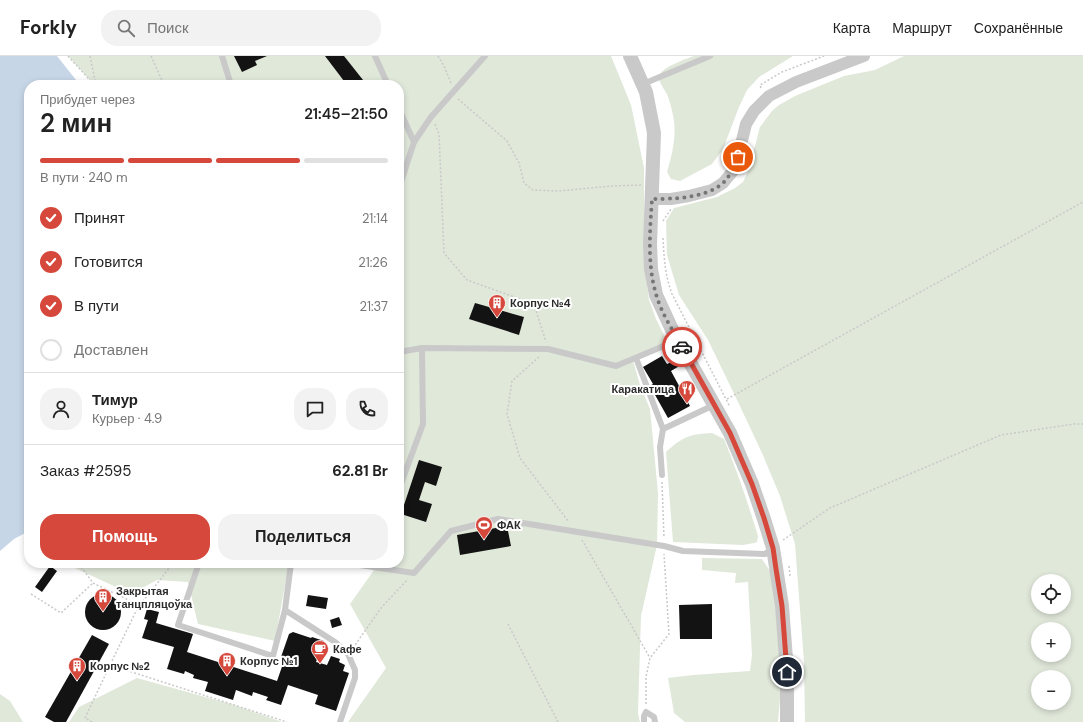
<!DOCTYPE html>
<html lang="ru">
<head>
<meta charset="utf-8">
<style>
  :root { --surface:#fff; --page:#f2f2f2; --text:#222; --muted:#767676; --line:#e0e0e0; --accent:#d5483b }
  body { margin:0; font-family:"DM Sans",sans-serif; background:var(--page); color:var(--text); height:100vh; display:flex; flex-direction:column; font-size:15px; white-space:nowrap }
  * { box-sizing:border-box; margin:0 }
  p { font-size:13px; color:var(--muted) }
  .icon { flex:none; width:22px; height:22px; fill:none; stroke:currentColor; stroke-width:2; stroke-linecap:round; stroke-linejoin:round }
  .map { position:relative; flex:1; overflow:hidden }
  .details { position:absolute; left:24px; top:24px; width:380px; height:488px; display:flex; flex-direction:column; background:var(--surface); border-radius:16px; box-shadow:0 2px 6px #0003 }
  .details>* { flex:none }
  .fabs { position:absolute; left:1031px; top:518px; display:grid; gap:8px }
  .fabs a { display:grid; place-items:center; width:40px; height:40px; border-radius:50%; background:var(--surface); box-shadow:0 2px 6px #0003; font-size:20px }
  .pin { position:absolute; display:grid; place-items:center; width:34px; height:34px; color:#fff; margin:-17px; border:2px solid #fff; border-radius:50%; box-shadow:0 1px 4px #0007 }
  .courier { position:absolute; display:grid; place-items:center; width:40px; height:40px; margin:-20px; border:3px solid #d5483b; border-radius:50%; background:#fff; color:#222; box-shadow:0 1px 5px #0007 }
  .summary em { font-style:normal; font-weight:600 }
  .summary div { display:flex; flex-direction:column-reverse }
  .summary { display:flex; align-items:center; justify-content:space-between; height:68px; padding:0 16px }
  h1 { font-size:26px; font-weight:600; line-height:30px }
  .bar { display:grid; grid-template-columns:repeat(4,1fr); gap:6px 4px; align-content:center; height:48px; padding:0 16px }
  .bar i { height:5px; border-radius:3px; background:var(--line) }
  .bar .current { background:var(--accent) }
  .bar p { grid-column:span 4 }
  .line { display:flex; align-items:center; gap:10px; padding:0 16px; border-top:1px solid var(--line) }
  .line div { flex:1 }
  .round { display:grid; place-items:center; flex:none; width:42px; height:42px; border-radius:16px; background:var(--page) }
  ol { padding:0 16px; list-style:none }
  li { display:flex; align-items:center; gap:12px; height:44px }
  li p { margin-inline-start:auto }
  li .icon { padding:4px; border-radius:50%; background:var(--accent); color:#fff; stroke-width:4 }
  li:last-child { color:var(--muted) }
  li i { width:22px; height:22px; border:2px solid var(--line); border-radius:50% }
  .action { display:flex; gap:8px; margin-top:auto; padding:8px 16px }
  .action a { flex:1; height:46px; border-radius:16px; background:var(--accent); color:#fff; font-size:16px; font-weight:600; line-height:46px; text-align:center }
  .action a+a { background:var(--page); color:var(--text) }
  header { display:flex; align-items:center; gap:24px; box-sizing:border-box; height:56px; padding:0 20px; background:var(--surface); border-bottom:1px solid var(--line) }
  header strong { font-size:19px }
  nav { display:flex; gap:22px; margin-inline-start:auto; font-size:14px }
  .search { width:280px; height:36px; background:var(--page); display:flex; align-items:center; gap:10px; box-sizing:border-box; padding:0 14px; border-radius:16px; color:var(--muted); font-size:15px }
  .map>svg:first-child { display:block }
</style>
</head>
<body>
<header>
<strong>Forkly</strong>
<div class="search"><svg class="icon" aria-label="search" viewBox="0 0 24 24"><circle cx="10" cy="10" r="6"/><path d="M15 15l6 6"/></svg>Поиск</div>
<nav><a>Карта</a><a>Маршрут</a><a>Сохранённые</a></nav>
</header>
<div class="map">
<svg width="1083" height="666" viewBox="0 0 1083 666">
  <rect width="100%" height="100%" fill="#fff"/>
  <g fill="#e0e8da" fill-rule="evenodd">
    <polygon points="68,0 611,0 631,49 644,112 644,202 649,244 656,263 668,287 632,301 640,329 650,353 658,437 657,489 641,560 638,657 640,666 348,666 386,612 350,548 379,507 399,507 399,29 93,29 89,23"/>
    <path d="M694 0H793L759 21 747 34 739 51 723 93 712 108 680 125 671 123 667 116C672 99 676 82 674 65 673 58 671 50 669 44 667 34 657 28 660 19 662 11 686 3 694 0Z"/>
    <path d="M904 0H1083V666H805L804 606 795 488 780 440 762 397 739 348 708 284 679 239 667 199 666 165 674 152 717 141 735 132 743 126 749 113 760 71 772 55 779 49 795 40 844 20 875 14ZM1038 525H1064V551H1038ZM1038 573H1064V599H1038ZM1038 621H1064V647H1038Z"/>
    <path d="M712 377 724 383C737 415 748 447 758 480L757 486 754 487 743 489 673 486 666 396C682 381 690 378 712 377Z"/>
    <polygon points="702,502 762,503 772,518 782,619 778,666 685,666 674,657 668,622 693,619 750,615 752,599 748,526 735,527 736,517 702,514"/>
    <polygon points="64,507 289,507 275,585 198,568 188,526 157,524 131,538"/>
    <polygon points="137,622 234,649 282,666 69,666 79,651"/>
    <polygon points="0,638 10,645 23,666 0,666"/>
  </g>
  <polygon fill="#c7d6e7" points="0,0 57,0 80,29 29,29 29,475 14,483 0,495"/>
  <g fill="#131313">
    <polygon points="234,0 267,0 255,5 257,9 242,16"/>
    <polygon points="325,0 344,0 367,29 347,29"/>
    <polygon points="475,247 524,261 519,279 469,263"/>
    <polygon points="662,300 667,308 678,303 681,309 671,315 690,350 668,362 650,330 653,328 643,311"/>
    <polygon points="419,404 442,411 436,430 425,426 419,444 432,448 426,466 401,458"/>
    <polygon points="507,470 511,490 460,499 457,479"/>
    <polygon points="50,510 57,515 42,536 35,531"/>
    <circle cx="103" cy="556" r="18"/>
    <polygon points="308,539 328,542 326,553 306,550"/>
    <polygon points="712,548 712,583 680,583 679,549"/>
    <polygon points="147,553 159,556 156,567 193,578 187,596 277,625 285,602 281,601 289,578 293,576 311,582 312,581 324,585 316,606 327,609 331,600 340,603 339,606 345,609 343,615 349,617 336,655 315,648 318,639 288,629 281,649 266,644 268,641 253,636 252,640 236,634 233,644 205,635 208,626 193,622 194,619 185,615 184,618 167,613 174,591 142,582 148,564 144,563"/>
    <polygon points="339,561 342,569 332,572 330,564"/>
    <polygon points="92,579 109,588 66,666 54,666 45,661"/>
  </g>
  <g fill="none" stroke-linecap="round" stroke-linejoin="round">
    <g stroke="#c9c9c9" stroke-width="1.5" stroke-dasharray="2 2" stroke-linecap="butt">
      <polyline points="68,0 89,23 93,29"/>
      <polyline points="90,0 96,29"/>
      <polyline points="151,0 164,29"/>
      <polyline points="438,0 444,10 451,27"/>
      <polyline points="761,32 760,29 782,16 824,0"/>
      <polyline points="458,43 507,85 519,107 524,127 533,134 558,135 612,130 641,129"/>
      <polyline points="435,68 439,78 444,197 467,224 534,248 546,286"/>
      <polyline points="663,165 671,153"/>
      <path d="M663 182C664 202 665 219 672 238L730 351"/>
      <polyline points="539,301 512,325 507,358 520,402 569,466"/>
      <polyline points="727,343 1083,146"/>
      <polyline points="662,426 664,482"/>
      <polyline points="582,484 650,602"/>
      <polyline points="783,484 830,452 1001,379 1074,368 1083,368"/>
      <polyline points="74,507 82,512 93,527 139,549 149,538 173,507"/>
      <polyline points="789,510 790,520"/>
      <polyline points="31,538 61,557 93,527"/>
      <polyline points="139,549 110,609 287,666"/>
      <polyline points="508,568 558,666"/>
      <polyline points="353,592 381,552 408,523"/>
      <polyline points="646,648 646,621 650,602 669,578 664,498"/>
      <polyline points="92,666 85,662 110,609"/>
    </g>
    <g stroke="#c9c9c9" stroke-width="6">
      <polyline points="222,0 231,29"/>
      <polyline points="375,0 388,29"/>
      <polyline points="643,28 710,0"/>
      <polyline points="399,53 414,86 399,132"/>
      <polyline points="414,86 431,61 485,0"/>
      <polyline points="399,296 422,292 548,293 616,310 678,284"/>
      <polyline points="636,302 663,373 714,349"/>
      <polyline points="662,419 660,391 663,373"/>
      <polyline points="399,433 423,368 422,292"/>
      <polyline points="199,507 178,569 273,600 285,554"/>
      <polyline points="291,507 285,554 335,586 348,598 355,614 355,622 340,666"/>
      <polyline points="346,507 414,517 451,475 498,463 664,490 683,495 765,498 773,492"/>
      <polyline points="644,666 644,660 646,656 654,661 655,666"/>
    </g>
    <polyline stroke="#c9c9c9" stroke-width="12" points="652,143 671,143 689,140 712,134 723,127 733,115 738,101 746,68 754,55 769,40 796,26 864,0"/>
    <polyline stroke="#c9c9c9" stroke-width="14" points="630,0 646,36 654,77 650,188 651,213 656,239 674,278 730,377 752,428 764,463 773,492 782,550 787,616 787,666"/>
  </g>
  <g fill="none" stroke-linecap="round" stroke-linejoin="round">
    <path stroke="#767676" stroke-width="4" stroke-dasharray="0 7.2" d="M682 291C673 274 661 257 656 238 647 208 650 174 652 143 674 143 705 142 722 128 730 121 734 110 738 101"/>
    <polyline stroke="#d5483b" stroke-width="5" points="682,291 730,377 752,428 764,462 773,492 776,513 782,550 787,616"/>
  </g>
  <defs>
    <symbol id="building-pin" viewBox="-11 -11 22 30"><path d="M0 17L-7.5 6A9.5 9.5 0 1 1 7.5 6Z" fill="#d5483b" stroke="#fff"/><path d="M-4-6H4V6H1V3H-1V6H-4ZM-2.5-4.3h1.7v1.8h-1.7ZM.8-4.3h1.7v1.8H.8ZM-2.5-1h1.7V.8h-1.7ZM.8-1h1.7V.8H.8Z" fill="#fff"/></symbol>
    <symbol id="restaurant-pin" viewBox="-11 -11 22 30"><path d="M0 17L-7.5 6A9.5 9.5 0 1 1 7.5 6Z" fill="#d5483b" stroke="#fff"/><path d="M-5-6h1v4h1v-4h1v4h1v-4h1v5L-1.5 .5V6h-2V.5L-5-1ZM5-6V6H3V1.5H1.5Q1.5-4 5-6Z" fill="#fff"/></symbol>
    <symbol id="stadium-pin" viewBox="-11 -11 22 30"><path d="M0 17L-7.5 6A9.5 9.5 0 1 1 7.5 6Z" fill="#d5483b" stroke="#fff"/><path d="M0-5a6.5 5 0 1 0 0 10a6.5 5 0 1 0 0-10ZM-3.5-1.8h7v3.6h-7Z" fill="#fff"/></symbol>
    <symbol id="cafe-pin" viewBox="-11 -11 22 30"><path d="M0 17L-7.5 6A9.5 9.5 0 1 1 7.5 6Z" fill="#d5483b" stroke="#fff"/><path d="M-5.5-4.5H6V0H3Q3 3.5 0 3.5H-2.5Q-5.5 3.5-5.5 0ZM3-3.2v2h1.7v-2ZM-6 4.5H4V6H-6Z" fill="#fff"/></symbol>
  </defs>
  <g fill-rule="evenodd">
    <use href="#building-pin" x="487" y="237" width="20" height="27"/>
    <use href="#restaurant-pin" x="677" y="323" width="20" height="27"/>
    <use href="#stadium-pin" x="474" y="459" width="20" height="27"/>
    <use href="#building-pin" x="93" y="531" width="20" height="27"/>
    <use href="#cafe-pin" x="310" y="583" width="20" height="27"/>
    <use href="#building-pin" x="217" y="595" width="20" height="27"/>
    <use href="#building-pin" x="67" y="600" width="20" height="27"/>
  </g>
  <g text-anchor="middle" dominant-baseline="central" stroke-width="4" stroke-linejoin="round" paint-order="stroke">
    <g font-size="11" font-weight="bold" fill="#2c2c2c" stroke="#fff" text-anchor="start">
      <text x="510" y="247">Корпус №4</text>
      <text x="674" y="333" text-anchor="end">Каракатица</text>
      <text x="497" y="469">ФАК</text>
      <text x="116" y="535">Закрытая<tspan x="116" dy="13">танцпляцоўка</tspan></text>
      <text x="333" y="593">Кафе</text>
      <text x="240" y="605">Корпус №1</text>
      <text x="90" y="610">Корпус №2</text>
    </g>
  </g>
</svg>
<div class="fabs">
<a><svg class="icon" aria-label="locate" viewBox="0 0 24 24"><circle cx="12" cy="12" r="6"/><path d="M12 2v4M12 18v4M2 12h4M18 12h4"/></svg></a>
<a>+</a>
<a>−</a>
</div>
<div class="pin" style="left:738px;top:101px;background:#ea580c"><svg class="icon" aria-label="bag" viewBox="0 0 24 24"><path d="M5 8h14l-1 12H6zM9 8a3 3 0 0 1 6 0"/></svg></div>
<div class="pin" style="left:787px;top:616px;background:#1f2937"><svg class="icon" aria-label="home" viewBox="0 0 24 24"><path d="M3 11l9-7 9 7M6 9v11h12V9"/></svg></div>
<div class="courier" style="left:682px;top:291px"><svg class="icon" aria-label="car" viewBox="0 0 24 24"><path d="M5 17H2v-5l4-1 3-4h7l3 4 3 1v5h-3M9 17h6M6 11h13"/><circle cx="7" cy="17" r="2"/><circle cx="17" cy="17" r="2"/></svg></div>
<section class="details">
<div class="summary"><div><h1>2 мин</h1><p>Прибудет через</p></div><em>21:45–21:50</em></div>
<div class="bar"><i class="current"></i><i class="current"></i><i class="current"></i><i></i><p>В пути · 240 m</p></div>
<ol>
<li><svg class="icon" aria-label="check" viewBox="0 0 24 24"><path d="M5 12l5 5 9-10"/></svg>Принят<p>21:14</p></li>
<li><svg class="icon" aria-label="check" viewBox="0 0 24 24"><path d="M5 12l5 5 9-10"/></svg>Готовится<p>21:26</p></li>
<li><svg class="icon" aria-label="check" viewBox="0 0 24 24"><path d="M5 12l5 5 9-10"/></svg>В пути<p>21:37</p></li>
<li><i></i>Доставлен</li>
</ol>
<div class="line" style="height:72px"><a class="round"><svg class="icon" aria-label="person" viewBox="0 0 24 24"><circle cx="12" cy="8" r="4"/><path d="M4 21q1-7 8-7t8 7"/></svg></a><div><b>Тимур</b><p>Курьер · 4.9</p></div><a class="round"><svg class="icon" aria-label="chat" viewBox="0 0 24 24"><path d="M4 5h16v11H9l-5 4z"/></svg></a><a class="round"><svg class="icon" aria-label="phone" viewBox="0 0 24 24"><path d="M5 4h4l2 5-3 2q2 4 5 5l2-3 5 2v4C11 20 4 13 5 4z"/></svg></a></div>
<div class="line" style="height:52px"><div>Заказ #2595</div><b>62.81 Br</b></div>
<div class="action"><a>Помощь</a><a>Поделиться</a></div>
</section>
</div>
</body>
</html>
